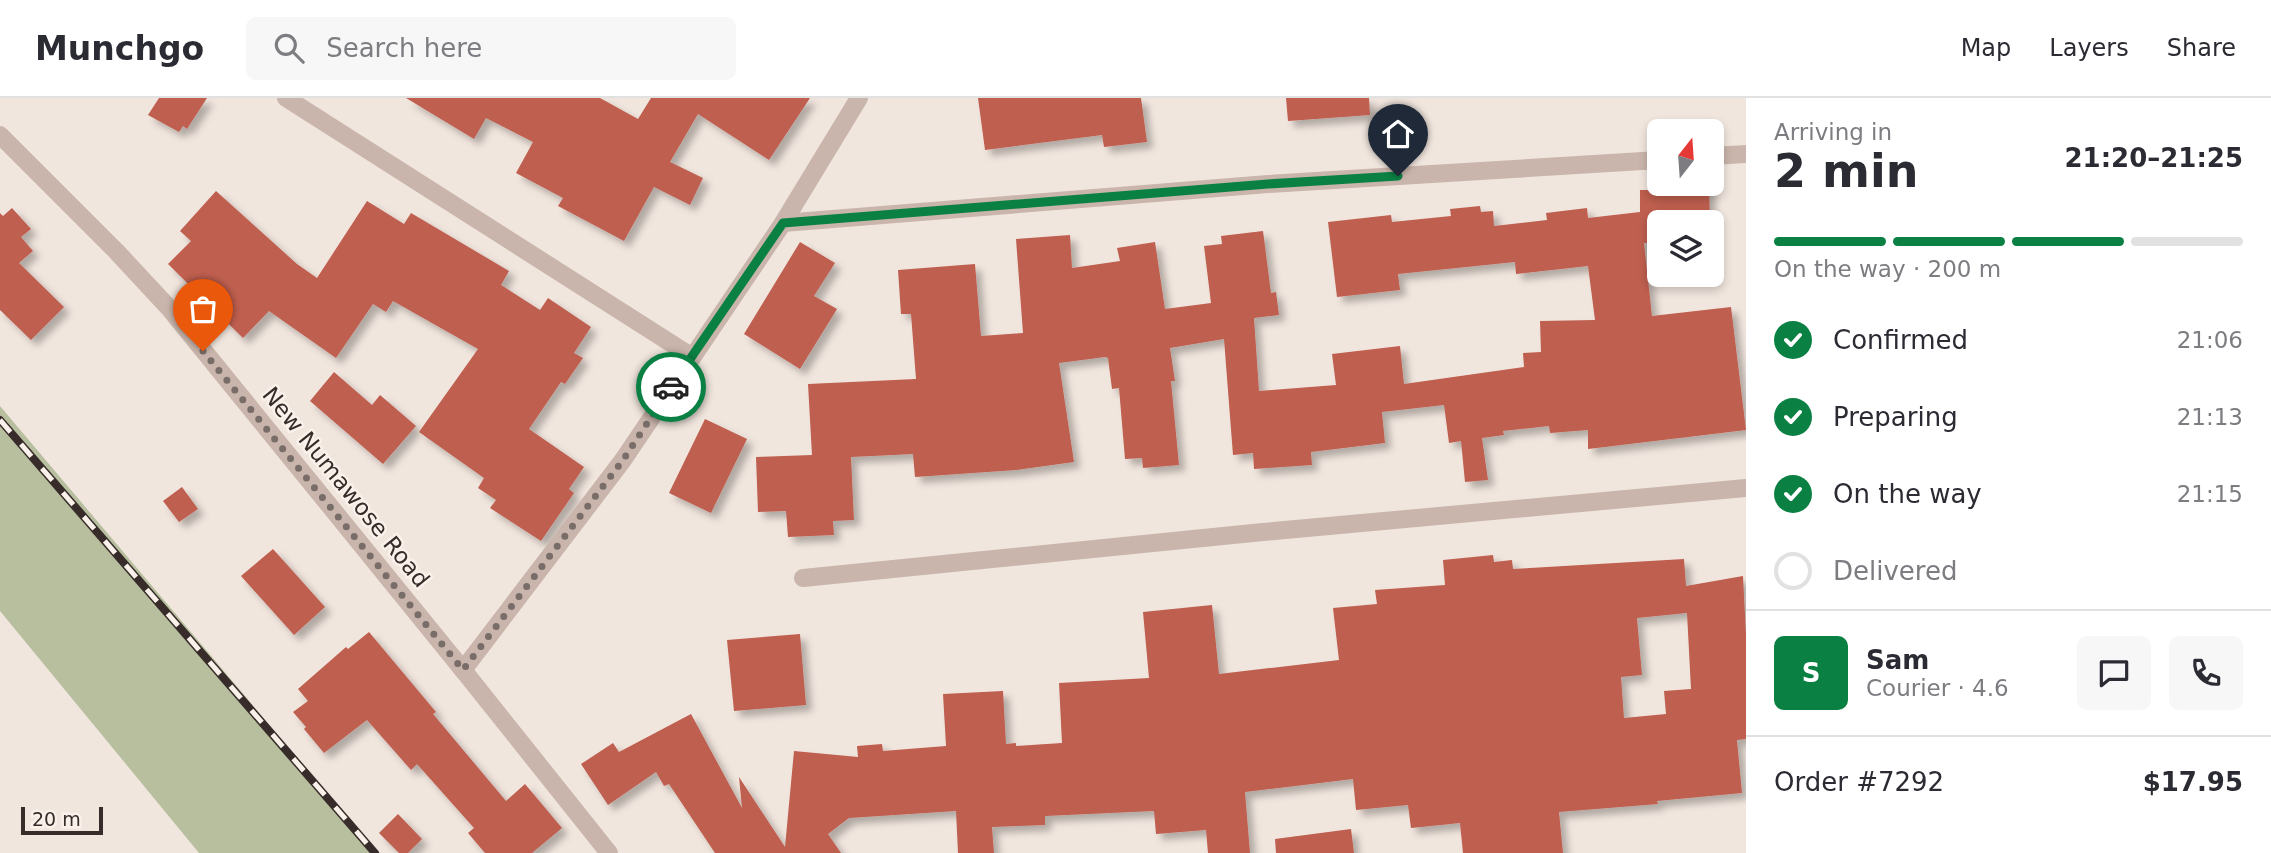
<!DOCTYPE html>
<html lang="en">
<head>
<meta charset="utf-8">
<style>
  :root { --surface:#fff; --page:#f7f7f7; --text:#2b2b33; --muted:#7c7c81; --line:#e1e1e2; --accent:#0b8043 }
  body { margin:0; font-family:"DejaVu Sans",sans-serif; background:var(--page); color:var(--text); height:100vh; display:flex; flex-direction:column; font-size:26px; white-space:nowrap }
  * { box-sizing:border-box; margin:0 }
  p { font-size:23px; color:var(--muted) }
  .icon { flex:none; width:38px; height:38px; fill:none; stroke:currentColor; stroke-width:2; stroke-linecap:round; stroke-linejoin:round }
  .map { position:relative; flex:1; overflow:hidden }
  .sheet { display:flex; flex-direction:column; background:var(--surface); width:525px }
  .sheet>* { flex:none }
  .needle { width:46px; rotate:17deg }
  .fabs { position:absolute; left:1647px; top:21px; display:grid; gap:14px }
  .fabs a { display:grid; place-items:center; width:77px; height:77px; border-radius:10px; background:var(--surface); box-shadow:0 4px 10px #0003; font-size:35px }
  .scale { position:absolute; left:21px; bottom:18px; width:82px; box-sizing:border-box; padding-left:7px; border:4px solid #372c2a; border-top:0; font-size:19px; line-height:24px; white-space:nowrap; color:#372c2a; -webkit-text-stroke:5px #f9f1ea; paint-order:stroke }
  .pin { position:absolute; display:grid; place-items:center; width:60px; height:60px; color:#fff; margin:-72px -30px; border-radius:50% 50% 50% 0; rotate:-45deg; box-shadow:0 0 7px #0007 }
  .pin .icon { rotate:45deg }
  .courier { position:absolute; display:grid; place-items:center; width:70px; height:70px; margin:-35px; border:5px solid #0b8043; border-radius:50%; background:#fff; color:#222; box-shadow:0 2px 9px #0007 }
  .summary em { font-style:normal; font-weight:700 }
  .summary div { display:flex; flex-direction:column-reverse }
  .summary { display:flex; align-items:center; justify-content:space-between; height:119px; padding:0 28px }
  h1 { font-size:46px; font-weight:700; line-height:52px }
  .bar { display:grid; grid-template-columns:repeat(4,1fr); gap:10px 7px; align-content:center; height:84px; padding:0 28px }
  .bar i { height:9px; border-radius:5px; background:var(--line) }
  .bar .selected { background:var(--accent) }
  .bar p { grid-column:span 4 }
  .line { display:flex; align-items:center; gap:18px; padding:0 28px; border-top:2px solid var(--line) }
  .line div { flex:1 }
  .round { display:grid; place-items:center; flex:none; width:74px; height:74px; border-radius:10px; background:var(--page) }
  ol { padding:0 28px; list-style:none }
  li { display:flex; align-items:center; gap:21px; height:77px }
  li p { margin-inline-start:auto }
  li .icon { padding:7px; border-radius:50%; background:var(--accent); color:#fff; stroke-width:4 }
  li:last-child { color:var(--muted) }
  li i { width:38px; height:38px; border:4px solid var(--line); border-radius:50% }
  header { display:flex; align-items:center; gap:42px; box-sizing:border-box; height:98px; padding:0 35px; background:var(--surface); border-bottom:2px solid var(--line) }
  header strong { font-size:33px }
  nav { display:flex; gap:38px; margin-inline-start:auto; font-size:24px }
  .search { width:490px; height:63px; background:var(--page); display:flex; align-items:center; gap:18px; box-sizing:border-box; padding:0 24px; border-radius:10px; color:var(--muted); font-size:26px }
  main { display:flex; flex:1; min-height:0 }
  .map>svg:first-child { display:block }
</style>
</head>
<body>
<header>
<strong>Munchgo</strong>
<div class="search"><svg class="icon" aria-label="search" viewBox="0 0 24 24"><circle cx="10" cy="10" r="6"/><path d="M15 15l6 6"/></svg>Search here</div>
<nav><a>Map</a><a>Layers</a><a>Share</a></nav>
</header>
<main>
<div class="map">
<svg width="1746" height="755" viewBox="0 0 1746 755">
  <defs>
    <filter id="shadow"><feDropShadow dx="6" dy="6" stdDeviation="3.5" flood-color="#0004"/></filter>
  </defs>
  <rect width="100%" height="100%" fill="#f1e6de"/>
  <polygon fill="#b8bf9f" points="0,308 245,598 374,755 199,755 0,513"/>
  <g fill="#bf5e4f" fill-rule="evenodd" filter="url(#shadow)">
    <polygon points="159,0 207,0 187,31 183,28 179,34 148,17"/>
    <polygon points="406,0 600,0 638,21 651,0 810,0 769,62 698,16 670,64 703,80 690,107 654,89 624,143 558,108 563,100 516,75 533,44 486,20 474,41"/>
    <polygon points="978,0 1141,0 1147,44 1104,49 1102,37 985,52"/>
    <polygon points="1286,0 1369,0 1370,17 1288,23"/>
    <polygon points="1676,86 1709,86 1710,124 1659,124 1659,145 1644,145 1652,218 1731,209 1746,332 1588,351 1588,332 1550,335 1549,328 1503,333 1504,337 1482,340 1488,382 1465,384 1461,343 1449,345 1444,307 1382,314 1385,345 1311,354 1312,367 1254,371 1253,355 1233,357 1224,241 1170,250 1175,283 1171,283 1179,367 1143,370 1142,360 1125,361 1119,290 1112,291 1108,260 1105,259 1059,265 1074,364 1016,372 915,379 913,356 851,359 854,422 833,423 834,437 788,439 786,413 758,414 756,359 812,357 808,286 916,281 911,216 901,216 898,172 975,166 981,238 1023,235 1016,141 1070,137 1072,170 1120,163 1117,150 1155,144 1165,211 1211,205 1204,148 1222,146 1221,138 1263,133 1271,195 1276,194 1279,217 1254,220 1259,293 1336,287 1332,256 1400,248 1404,286 1524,269 1523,255 1541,254 1540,223 1595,222 1588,168 1516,176 1515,164 1398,176 1400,192 1337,199 1328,124 1391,117 1392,124 1451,118 1450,111 1480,108 1481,114 1493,113 1494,128 1547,122 1546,115 1587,110 1588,120 1640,114 1640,92 1677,92"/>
    <polygon points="216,93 297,166 317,180 367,103 404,126 411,115 509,173 501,187 540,212 548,200 591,229 574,255 583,260 565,286 561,284 529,331 584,369 569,391 574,395 541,443 490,410 496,402 478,390 484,380 419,334 478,251 393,203 386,214 373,206 336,260 269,213 243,240 168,166 191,143 180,133"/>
    <polygon points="12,110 31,131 21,139 33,153 19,165 64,209 31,242 0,212 0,115 3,118"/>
    <polygon points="800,144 835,165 814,198 837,211 800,271 744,236"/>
    <polygon points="334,274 372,307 380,297 416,328 383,366 310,303"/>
    <polygon points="705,321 747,341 711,415 669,395"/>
    <polygon points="182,389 198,411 179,424 163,403"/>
    <polygon points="273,451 325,509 294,537 241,478"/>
    <path d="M1493 457 1494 464 1512 462 1513 471 1684 461 1686 488 1743 478 1746 537V641L1737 642 1742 695 1657 703 1658 706 1559 714 1563 755H1463L1460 725 1411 730 1408 707 1356 712 1353 681 1245 694 1250 755H1208L1206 732 1156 736 1154 713 1045 718V727L992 729 994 755H958L956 713 849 720 828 736 841 755H715L669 686 664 688 656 674 608 707 581 666 613 645 619 654 691 616 742 710 739 679 785 749 794 653 858 659 857 648 882 646 883 653 946 648 943 596 1003 593 1006 646 1016 645V648L1062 645 1059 585 1149 580 1143 514 1212 507 1219 576 1339 562 1333 510 1377 506 1375 492 1445 487 1443 462ZM1687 515 1691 591 1664 593 1666 616 1624 620 1621 579 1642 577 1637 520Z"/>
    <polygon points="369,534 436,614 433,616 506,703 525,686 562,730 532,755 485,755 468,735 474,730 417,666 411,672 367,622 324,655 304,631 306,629 293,614 308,603 298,591 346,549 348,551"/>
    <polygon points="800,536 806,607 734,613 727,542"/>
    <polygon points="398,716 422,741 408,755 399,755 379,735"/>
    <polygon points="1351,731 1354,755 1276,755 1275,741"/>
  </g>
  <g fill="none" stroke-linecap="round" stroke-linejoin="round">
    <g stroke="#c9b5ab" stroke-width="18">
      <polyline points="286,0 691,258"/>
      <polyline points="0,37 116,153 169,210 463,572 609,755"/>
      <polyline points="1712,58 1746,56"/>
      <polyline points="783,125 1268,86 1659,62"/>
      <polyline points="803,480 1263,434 1746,390"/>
      <polyline points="463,572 623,362 783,125 859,0"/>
    </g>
    <defs>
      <polyline id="rail" points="0,322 375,755"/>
    </defs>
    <use href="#rail" stroke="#372c2a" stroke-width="8"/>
    <use href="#rail" stroke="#f9f1ea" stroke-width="5" stroke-dasharray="16" stroke-linecap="butt"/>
  </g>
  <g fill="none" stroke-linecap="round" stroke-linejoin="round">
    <polyline stroke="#786d69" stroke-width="7" stroke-dasharray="0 12.6" points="203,253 463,572 623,362 671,289"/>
    <polyline stroke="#0b8043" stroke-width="9" points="671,289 783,125 1268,86 1398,78"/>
  </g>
  <g text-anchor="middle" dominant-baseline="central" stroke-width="5" stroke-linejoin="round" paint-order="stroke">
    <g font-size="23" fill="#372c2a" stroke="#f9f1ea">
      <text transform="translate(346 389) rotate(51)">New Numawose Road</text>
    </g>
  </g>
</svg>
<div class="fabs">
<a><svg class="needle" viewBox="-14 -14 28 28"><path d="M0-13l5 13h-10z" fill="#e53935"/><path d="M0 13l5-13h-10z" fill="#7c7c81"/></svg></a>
<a><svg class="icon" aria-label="layers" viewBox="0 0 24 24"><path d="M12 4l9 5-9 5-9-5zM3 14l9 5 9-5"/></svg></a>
</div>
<div class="scale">20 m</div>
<div class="pin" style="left:203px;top:253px;background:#ea580c"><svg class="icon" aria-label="bag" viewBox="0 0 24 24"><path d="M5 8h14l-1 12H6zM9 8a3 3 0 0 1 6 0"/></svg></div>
<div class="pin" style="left:1398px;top:78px;background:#1f2937"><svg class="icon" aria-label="home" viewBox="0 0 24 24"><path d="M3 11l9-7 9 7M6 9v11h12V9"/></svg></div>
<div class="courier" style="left:671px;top:289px"><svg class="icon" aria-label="car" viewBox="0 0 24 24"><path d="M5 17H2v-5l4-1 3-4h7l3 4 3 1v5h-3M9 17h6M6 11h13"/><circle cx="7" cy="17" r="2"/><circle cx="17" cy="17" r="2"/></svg></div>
</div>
<section class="sheet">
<div class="summary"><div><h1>2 min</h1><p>Arriving in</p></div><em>21:20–21:25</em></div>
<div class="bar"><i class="selected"></i><i class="selected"></i><i class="selected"></i><i></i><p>On the way · 200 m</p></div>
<ol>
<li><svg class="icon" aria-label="check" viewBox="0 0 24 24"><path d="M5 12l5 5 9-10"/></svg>Confirmed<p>21:06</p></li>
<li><svg class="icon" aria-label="check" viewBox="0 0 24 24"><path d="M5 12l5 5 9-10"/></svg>Preparing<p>21:13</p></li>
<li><svg class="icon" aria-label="check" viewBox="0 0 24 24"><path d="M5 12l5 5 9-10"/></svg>On the way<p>21:15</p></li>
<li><i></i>Delivered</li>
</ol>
<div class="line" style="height:126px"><b class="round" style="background:var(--accent);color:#fff">S</b><div><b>Sam</b><p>Courier · 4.6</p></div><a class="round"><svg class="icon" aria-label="chat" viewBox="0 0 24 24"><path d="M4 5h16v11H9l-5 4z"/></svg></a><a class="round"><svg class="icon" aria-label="phone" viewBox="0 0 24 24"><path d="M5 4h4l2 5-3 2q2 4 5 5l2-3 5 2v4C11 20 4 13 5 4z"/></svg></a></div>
<div class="line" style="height:91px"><div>Order #7292</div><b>$17.95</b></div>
</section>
</main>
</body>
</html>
